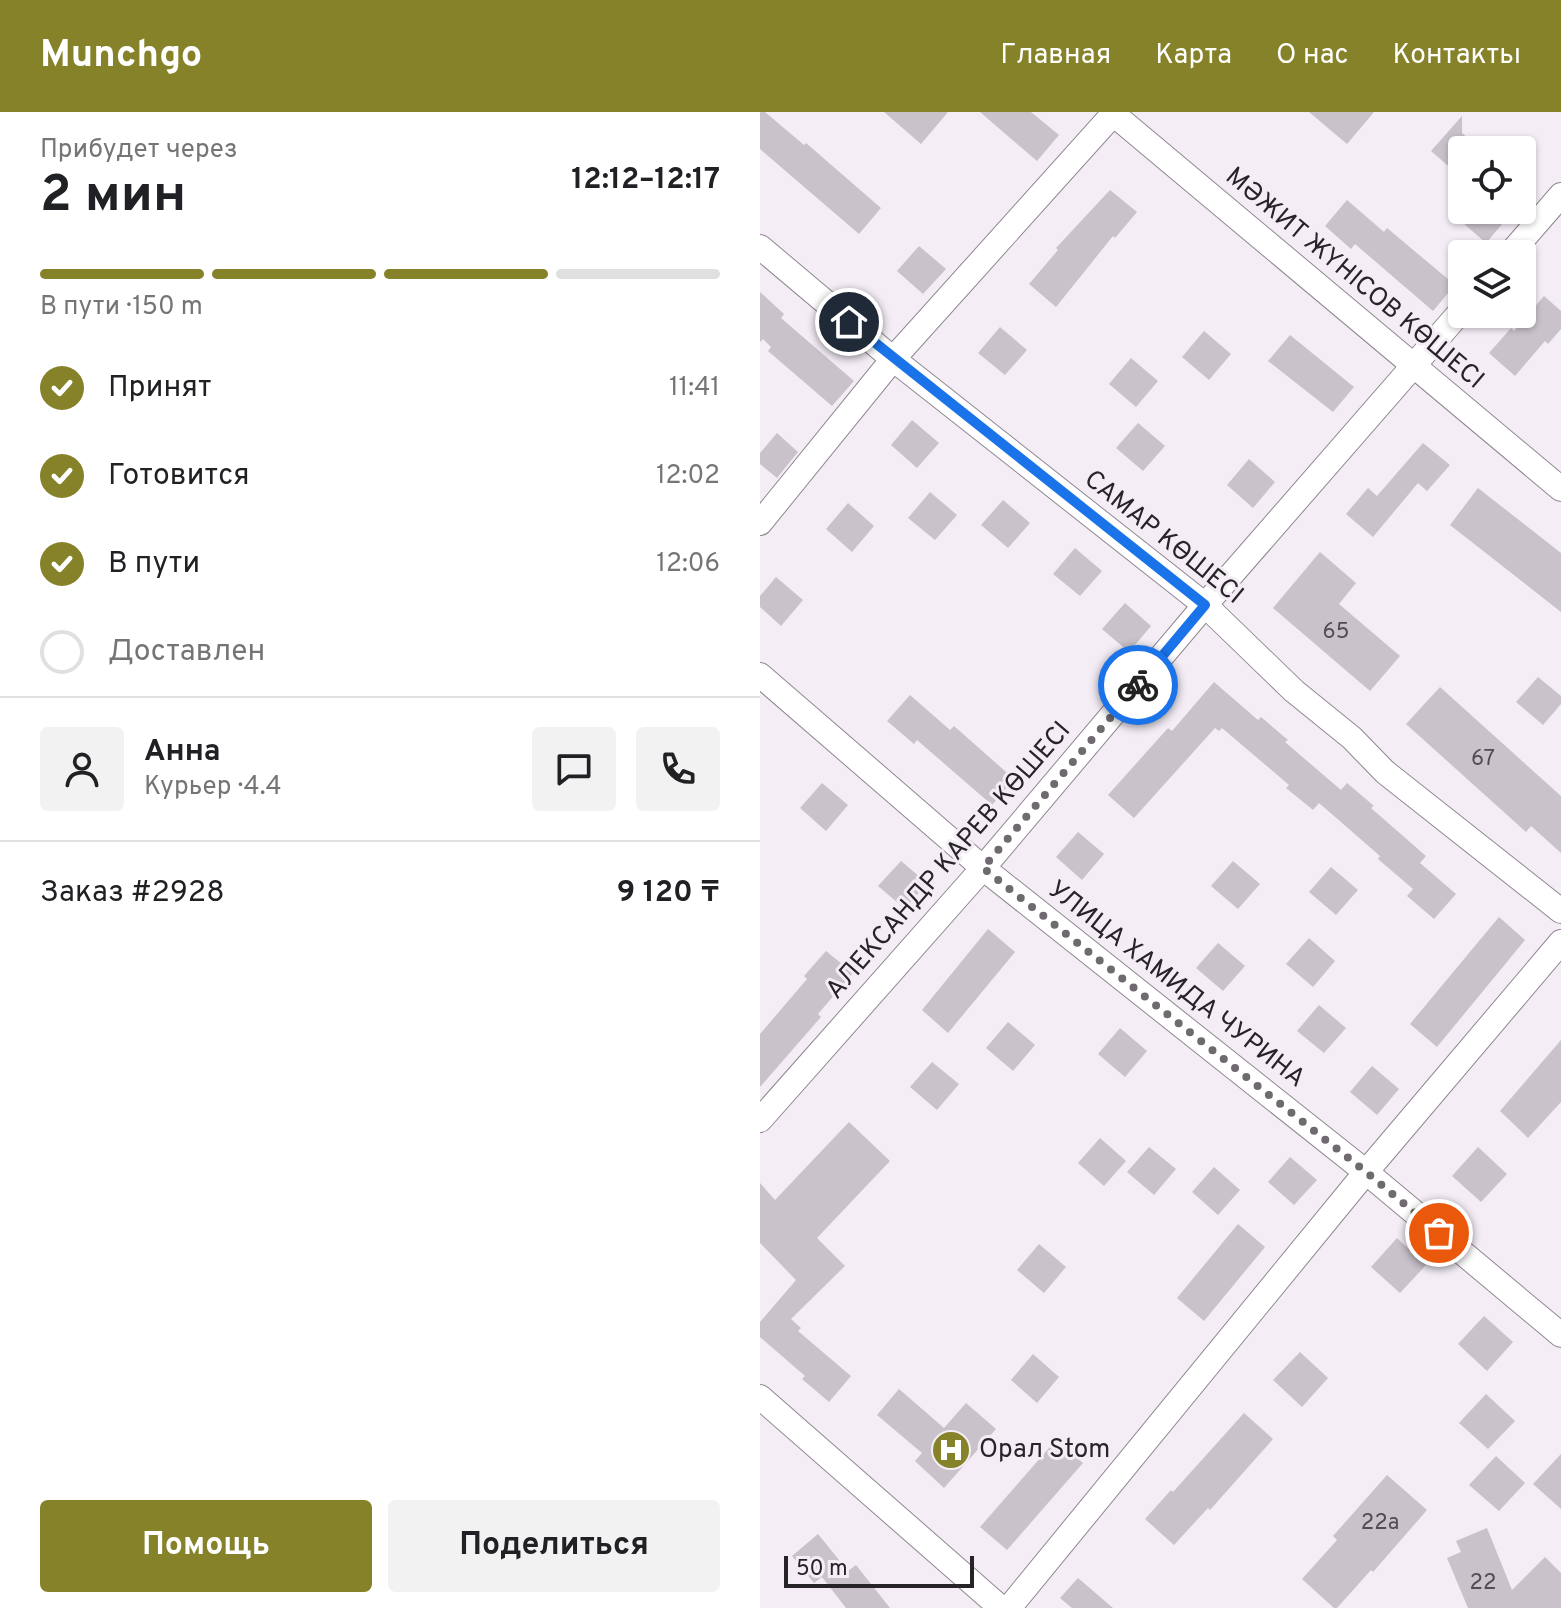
<!DOCTYPE html>
<html lang="ru">
<head>
<meta charset="utf-8">
<style>
  :root { --surface:#fff; --page:#f2f2f2; --text:#202124; --muted:#757577; --line:#e0e0e0; --accent:#86822a }
  body { margin:0; font-family:Overpass,sans-serif; background:var(--page); color:var(--text); height:100vh; display:flex; flex-direction:column; font-size:30px; white-space:nowrap }
  * { box-sizing:border-box; margin:0 }
  p { font-size:26px; color:var(--muted) }
  .icon { flex:none; width:44px; height:44px; fill:none; stroke:currentColor; stroke-width:2; stroke-linecap:round; stroke-linejoin:round }
  .map { position:relative; flex:1; overflow:hidden }
  .drawer { display:flex; flex-direction:column; background:var(--surface); width:760px }
  .drawer>* { flex:none }
  .fabs { position:absolute; left:688px; top:24px; display:grid; gap:16px }
  .fabs a { display:grid; place-items:center; width:88px; height:88px; border-radius:8px; background:var(--surface); box-shadow:0 2px 6px #0004; font-size:40px }
  .scale { position:absolute; left:24px; bottom:20px; width:190px; box-sizing:border-box; padding-left:8px; border:4px solid #272427; border-top:0; font-size:22px; line-height:28px; white-space:nowrap; color:#272427; -webkit-text-stroke:6px #f4edf6; paint-order:stroke }
  .pin { position:absolute; display:grid; place-items:center; width:68px; height:68px; color:#fff; margin:-34px; border:4px solid #fff; border-radius:50%; box-shadow:0 2px 8px #0007 }
  .courier { position:absolute; display:grid; place-items:center; width:80px; height:80px; margin:-40px; border:6px solid #1a73e8; border-radius:50%; background:#fff; color:#222; box-shadow:0 2px 10px #0007 }
  .summary em { font-style:normal; font-weight:700 }
  .summary div { display:flex; flex-direction:column-reverse }
  .summary { display:flex; align-items:center; justify-content:space-between; height:136px; padding:0 40px }
  h1 { font-size:52px; font-weight:700; line-height:60px }
  .bar { display:grid; grid-template-columns:repeat(4,1fr); gap:12px 8px; align-content:center; height:96px; padding:0 40px }
  .bar i { height:10px; border-radius:6px; background:var(--line) }
  .bar .on { background:var(--accent) }
  .bar p { grid-column:span 4 }
  .line { display:flex; align-items:center; gap:20px; padding:0 40px; border-top:2px solid var(--line) }
  .line div { flex:1 }
  .round { display:grid; place-items:center; flex:none; width:84px; height:84px; border-radius:8px; background:var(--page) }
  ol { padding:0 40px; list-style:none }
  li { display:flex; align-items:center; gap:24px; height:88px }
  li p { margin-inline-start:auto }
  li .icon { padding:8px; border-radius:50%; background:var(--accent); color:#fff; stroke-width:4 }
  li:last-child { color:var(--muted) }
  li i { width:44px; height:44px; border:4px solid var(--line); border-radius:50% }
  .button { display:flex; gap:16px; margin-top:auto; padding:16px 40px }
  .button a { flex:1; height:92px; border-radius:8px; background:var(--accent); color:#fff; font-size:32px; font-weight:700; line-height:92px; text-align:center }
  .button a+a { background:var(--page); color:var(--text) }
  header { display:flex; align-items:center; gap:48px; box-sizing:border-box; height:112px; padding:0 40px; background:var(--accent); color:#fff }
  header strong { font-size:38px }
  nav { display:flex; gap:44px; margin-inline-start:auto; font-size:28px }
  main { display:flex; flex:1; min-height:0 }
  .map>svg:first-child { display:block }
</style>
</head>
<body>
<header>
<strong>Munchgo</strong>
<nav><a>Главная</a><a>Карта</a><a>О нас</a><a>Контакты</a></nav>
</header>
<main>
<section class="drawer">
<div class="summary"><div><h1>2 мин</h1><p>Прибудет через</p></div><em>12:12–12:17</em></div>
<div class="bar"><i class="on"></i><i class="on"></i><i class="on"></i><i></i><p>В пути · 150 m</p></div>
<ol>
<li><svg class="icon" aria-label="check" viewBox="0 0 24 24"><path d="M5 12l5 5 9-10"/></svg>Принят<p>11:41</p></li>
<li><svg class="icon" aria-label="check" viewBox="0 0 24 24"><path d="M5 12l5 5 9-10"/></svg>Готовится<p>12:02</p></li>
<li><svg class="icon" aria-label="check" viewBox="0 0 24 24"><path d="M5 12l5 5 9-10"/></svg>В пути<p>12:06</p></li>
<li><i></i>Доставлен</li>
</ol>
<div class="line" style="height:144px"><a class="round"><svg class="icon" aria-label="person" viewBox="0 0 24 24"><circle cx="12" cy="8" r="4"/><path d="M4 21q1-7 8-7t8 7"/></svg></a><div><b>Анна</b><p>Курьер · 4.4</p></div><a class="round"><svg class="icon" aria-label="chat" viewBox="0 0 24 24"><path d="M4 5h16v11H9l-5 4z"/></svg></a><a class="round"><svg class="icon" aria-label="phone" viewBox="0 0 24 24"><path d="M5 4h4l2 5-3 2q2 4 5 5l2-3 5 2v4C11 20 4 13 5 4z"/></svg></a></div>
<div class="line" style="height:104px"><div>Заказ #2928</div><b>9 120 ₸</b></div>
<div class="button"><a>Помощь</a><a>Поделиться</a></div>
</section>
<div class="map">
<svg width="801" height="1496" viewBox="0 0 801 1496">
  <rect width="100%" height="100%" fill="#f4edf6"/>
  <g fill="#c9c2cb">
    <polygon points="0,0 5,0 44,33 46,31 121,96 99,122 0,37"/>
    <polygon points="124,0 188,0 161,32"/>
    <polygon points="220,0 271,0 299,23 277,49"/>
    <polygon points="549,0 614,0 587,32"/>
    <polygon points="702,4 702,21 721,38 702,38 702,66 671,39"/>
    <polygon points="350,78 377,100 355,126 353,124 296,195 269,172 298,138 296,136"/>
    <polygon points="587,88 624,120 627,116 695,173 673,199 595,132 591,137 565,114"/>
    <polygon points="688,98 754,98 726,131"/>
    <polygon points="159,134 186,157 163,182 137,159"/>
    <polygon points="0,180 24,202 21,206 94,269 72,294 8,239 11,235 3,227 0,230"/>
    <polygon points="784,184 801,199 801,217 788,232 785,229 755,264 729,241 751,216 754,219"/>
    <polygon points="240,215 267,238 245,263 218,241"/>
    <polygon points="444,219 471,242 449,268 422,245"/>
    <polygon points="530,223 594,275 573,300 508,249"/>
    <polygon points="371,246 398,269 376,295 349,272"/>
    <polygon points="152,308 179,331 157,356 131,333"/>
    <polygon points="378,311 405,334 383,359 356,336"/>
    <polygon points="17,321 38,340 17,366 0,352 0,341"/>
    <polygon points="663,331 690,353 667,379 658,371 613,425 586,402 608,376 617,384"/>
    <polygon points="489,347 515,370 493,396 467,373"/>
    <polygon points="718,376 801,441 801,500 690,413"/>
    <polygon points="170,380 197,403 175,428 148,406"/>
    <polygon points="243,388 270,411 248,436 221,413"/>
    <polygon points="88,391 114,414 92,440 66,417"/>
    <polygon points="315,436 342,459 320,484 293,462"/>
    <polygon points="560,440 596,471 579,492 640,544 610,579 513,496"/>
    <polygon points="16,465 43,488 21,514 0,495 0,484"/>
    <polygon points="365,491 391,514 369,540 342,517"/>
    <polygon points="778,565 801,584 801,592 783,613 756,590"/>
    <polygon points="454,570 498,608 501,605 528,628 525,630 581,678 587,671 614,694 611,696 666,744 660,751 696,782 674,807 647,784 653,777 618,747 620,744 559,691 553,698 526,676 529,673 462,616 459,619 455,616 374,706 348,683 408,616 412,619"/>
    <polygon points="680,575 801,684 801,741 771,714 766,720 646,612"/>
    <polygon points="150,583 190,618 194,614 254,667 232,693 157,628 154,632 127,609"/>
    <polygon points="62,671 88,693 66,719 40,696"/>
    <polygon points="318,720 344,742 322,768 296,745"/>
    <polygon points="141,749 167,771 145,797 118,774"/>
    <polygon points="473,749 500,772 478,797 451,774"/>
    <polygon points="571,755 598,778 576,803 549,780"/>
    <polygon points="739,805 765,828 677,935 650,912"/>
    <polygon points="228,817 255,840 188,921 162,898"/>
    <polygon points="549,826 575,849 553,875 526,852"/>
    <polygon points="458,831 485,854 463,879 436,856"/>
    <polygon points="66,839 93,861 58,902 61,905 0,975 0,922 47,867 44,864"/>
    <polygon points="559,893 586,916 564,941 537,919"/>
    <polygon points="248,910 275,933 253,959 226,936"/>
    <polygon points="360,916 387,939 365,965 338,942"/>
    <polygon points="801,928 801,990 768,1026 740,999"/>
    <polygon points="172,950 199,972 177,998 150,975"/>
    <polygon points="612,954 639,977 617,1003 590,980"/>
    <polygon points="89,1010 130,1049 57,1126 85,1154 31,1207 41,1216 38,1219 91,1264 69,1290 42,1267 45,1264 0,1225 0,1210 36,1168 0,1131 0,1071 15,1088"/>
    <polygon points="340,1026 366,1049 344,1074 318,1051"/>
    <polygon points="389,1035 416,1057 394,1083 367,1060"/>
    <polygon points="718,1035 747,1062 721,1090 692,1064"/>
    <polygon points="530,1045 557,1068 534,1093 508,1070"/>
    <polygon points="454,1055 480,1078 458,1103 432,1080"/>
    <polygon points="478,1112 505,1135 444,1209 417,1186"/>
    <polygon points="637,1126 666,1153 640,1181 611,1155"/>
    <polygon points="279,1132 306,1155 284,1181 257,1158"/>
    <polygon points="724,1204 753,1230 727,1259 698,1232"/>
    <polygon points="540,1240 568,1266 542,1295 513,1268"/>
    <polygon points="273,1242 299,1265 277,1291 251,1268"/>
    <polygon points="139,1277 184,1316 206,1291 236,1317 184,1376 155,1349 162,1341 117,1303"/>
    <polygon points="726,1282 755,1309 728,1337 699,1311"/>
    <polygon points="484,1301 513,1327 450,1398 448,1396 414,1433 385,1407 411,1378 413,1380"/>
    <polygon points="296,1328 323,1351 247,1438 220,1415"/>
    <polygon points="801,1342 801,1397 773,1372"/>
    <polygon points="736,1344 765,1371 739,1399 709,1373"/>
    <polygon points="627,1363 667,1398 613,1460 611,1458 577,1496 574,1496 542,1467 577,1428 573,1424"/>
    <polygon points="727,1416 752,1478 785,1445 801,1461 801,1496 708,1496 687,1446 701,1440 696,1429"/>
    <polygon points="58,1422 88,1459 96,1453 130,1496 86,1496 62,1465 54,1471 32,1444"/>
    <polygon points="318,1466 353,1496 312,1496 300,1486"/>
  </g>
  <g fill="none" stroke-linecap="round" stroke-linejoin="round">
    <defs>
      <g id="minor">
        <polyline points="351,0 801,377"/>
        <polyline points="0,135 133,247 445,493 534,579 592,626 625,660 801,799"/>
        <polyline points="750,142 801,83"/>
        <polyline points="0,411 133,247 355,0"/>
        <polyline points="0,563 223,756 606,1060 801,1223"/>
        <polyline points="0,1008 223,756 445,493 702,198"/>
        <polyline points="0,1285 241,1496"/>
        <polyline points="249,1496 606,1060 801,830"/>
      </g>
    </defs>
    <use href="#minor" stroke="#8f8890" stroke-width="26"/>
    <use href="#minor" stroke="#fff" stroke-width="24"/>
  </g>
  <g fill="none" stroke-linecap="round" stroke-linejoin="round">
    <polyline stroke="#6f6a6f" stroke-width="8" stroke-dasharray="0 14.4" points="378,573 223,756 606,1060 679,1121"/>
    <polyline stroke="#1a73e8" stroke-width="10" points="89,210 445,493 378,573"/>
  </g>
  <defs>
    <symbol id="hospital-disc" viewBox="-11 -11 22 22"><circle r="9.5" fill="#86822a" stroke="#f4edf6"/><path d="M-5-5h3v3.5h4V-5h3V5h-3V1.5h-4V5h-3Z" fill="#fff"/></symbol>
  </defs>
  <g fill-rule="evenodd">
    <use href="#hospital-disc" x="169" y="1316" width="44" height="44"/>
  </g>
  <g text-anchor="middle" dominant-baseline="central" stroke-width="6" stroke-linejoin="round" paint-order="stroke">
    <g font-size="22" fill="#504c50">
      <text x="576" y="520">65</text>
      <text x="723" y="647">67</text>
      <text x="620" y="1411">22а</text>
      <text x="723" y="1471">22</text>
    </g>
    <g font-size="26" fill="#272427" stroke="#f4edf6">
      <text transform="translate(594 167) rotate(40)">МӘЖИТ ЖҮНІСОВ КӨШЕСІ</text>
      <text transform="translate(403 426) rotate(39)">САМАР КӨШЕСІ</text>
      <text transform="translate(189 749) rotate(-49)">АЛЕКСАНДР КАРЕВ КӨШЕСІ</text>
      <text transform="translate(416 873) rotate(38)">УЛИЦА ХАМИДА ЧУРИНА</text>
    </g>
    <g font-size="26" fill="#272427" stroke="#f4edf6" text-anchor="start">
      <text x="219" y="1338">Орал Stom</text>
    </g>
  </g>
</svg>
<div class="fabs">
<a><svg class="icon" aria-label="locate" viewBox="0 0 24 24"><circle cx="12" cy="12" r="6"/><path d="M12 2v4M12 18v4M2 12h4M18 12h4"/></svg></a>
<a><svg class="icon" aria-label="layers" viewBox="0 0 24 24"><path d="M12 4l9 5-9 5-9-5zM3 14l9 5 9-5"/></svg></a>
</div>
<div class="scale">50 m</div>
<div class="pin" style="left:679px;top:1121px;background:#ea580c"><svg class="icon" aria-label="bag" viewBox="0 0 24 24"><path d="M5 8h14l-1 12H6zM9 8a3 3 0 0 1 6 0"/></svg></div>
<div class="pin" style="left:89px;top:210px;background:#1f2937"><svg class="icon" aria-label="home" viewBox="0 0 24 24"><path d="M3 11l9-7 9 7M6 9v11h12V9"/></svg></div>
<div class="courier" style="left:378px;top:573px"><svg class="icon" aria-label="bike" viewBox="0 0 24 24"><circle cx="6" cy="16" r="4"/><circle cx="18" cy="16" r="4"/><path d="M6 16l4-8h5l3 8M10 8l3 8H6M13 5h3"/></svg></div>
</div>
</main>
</body>
</html>
